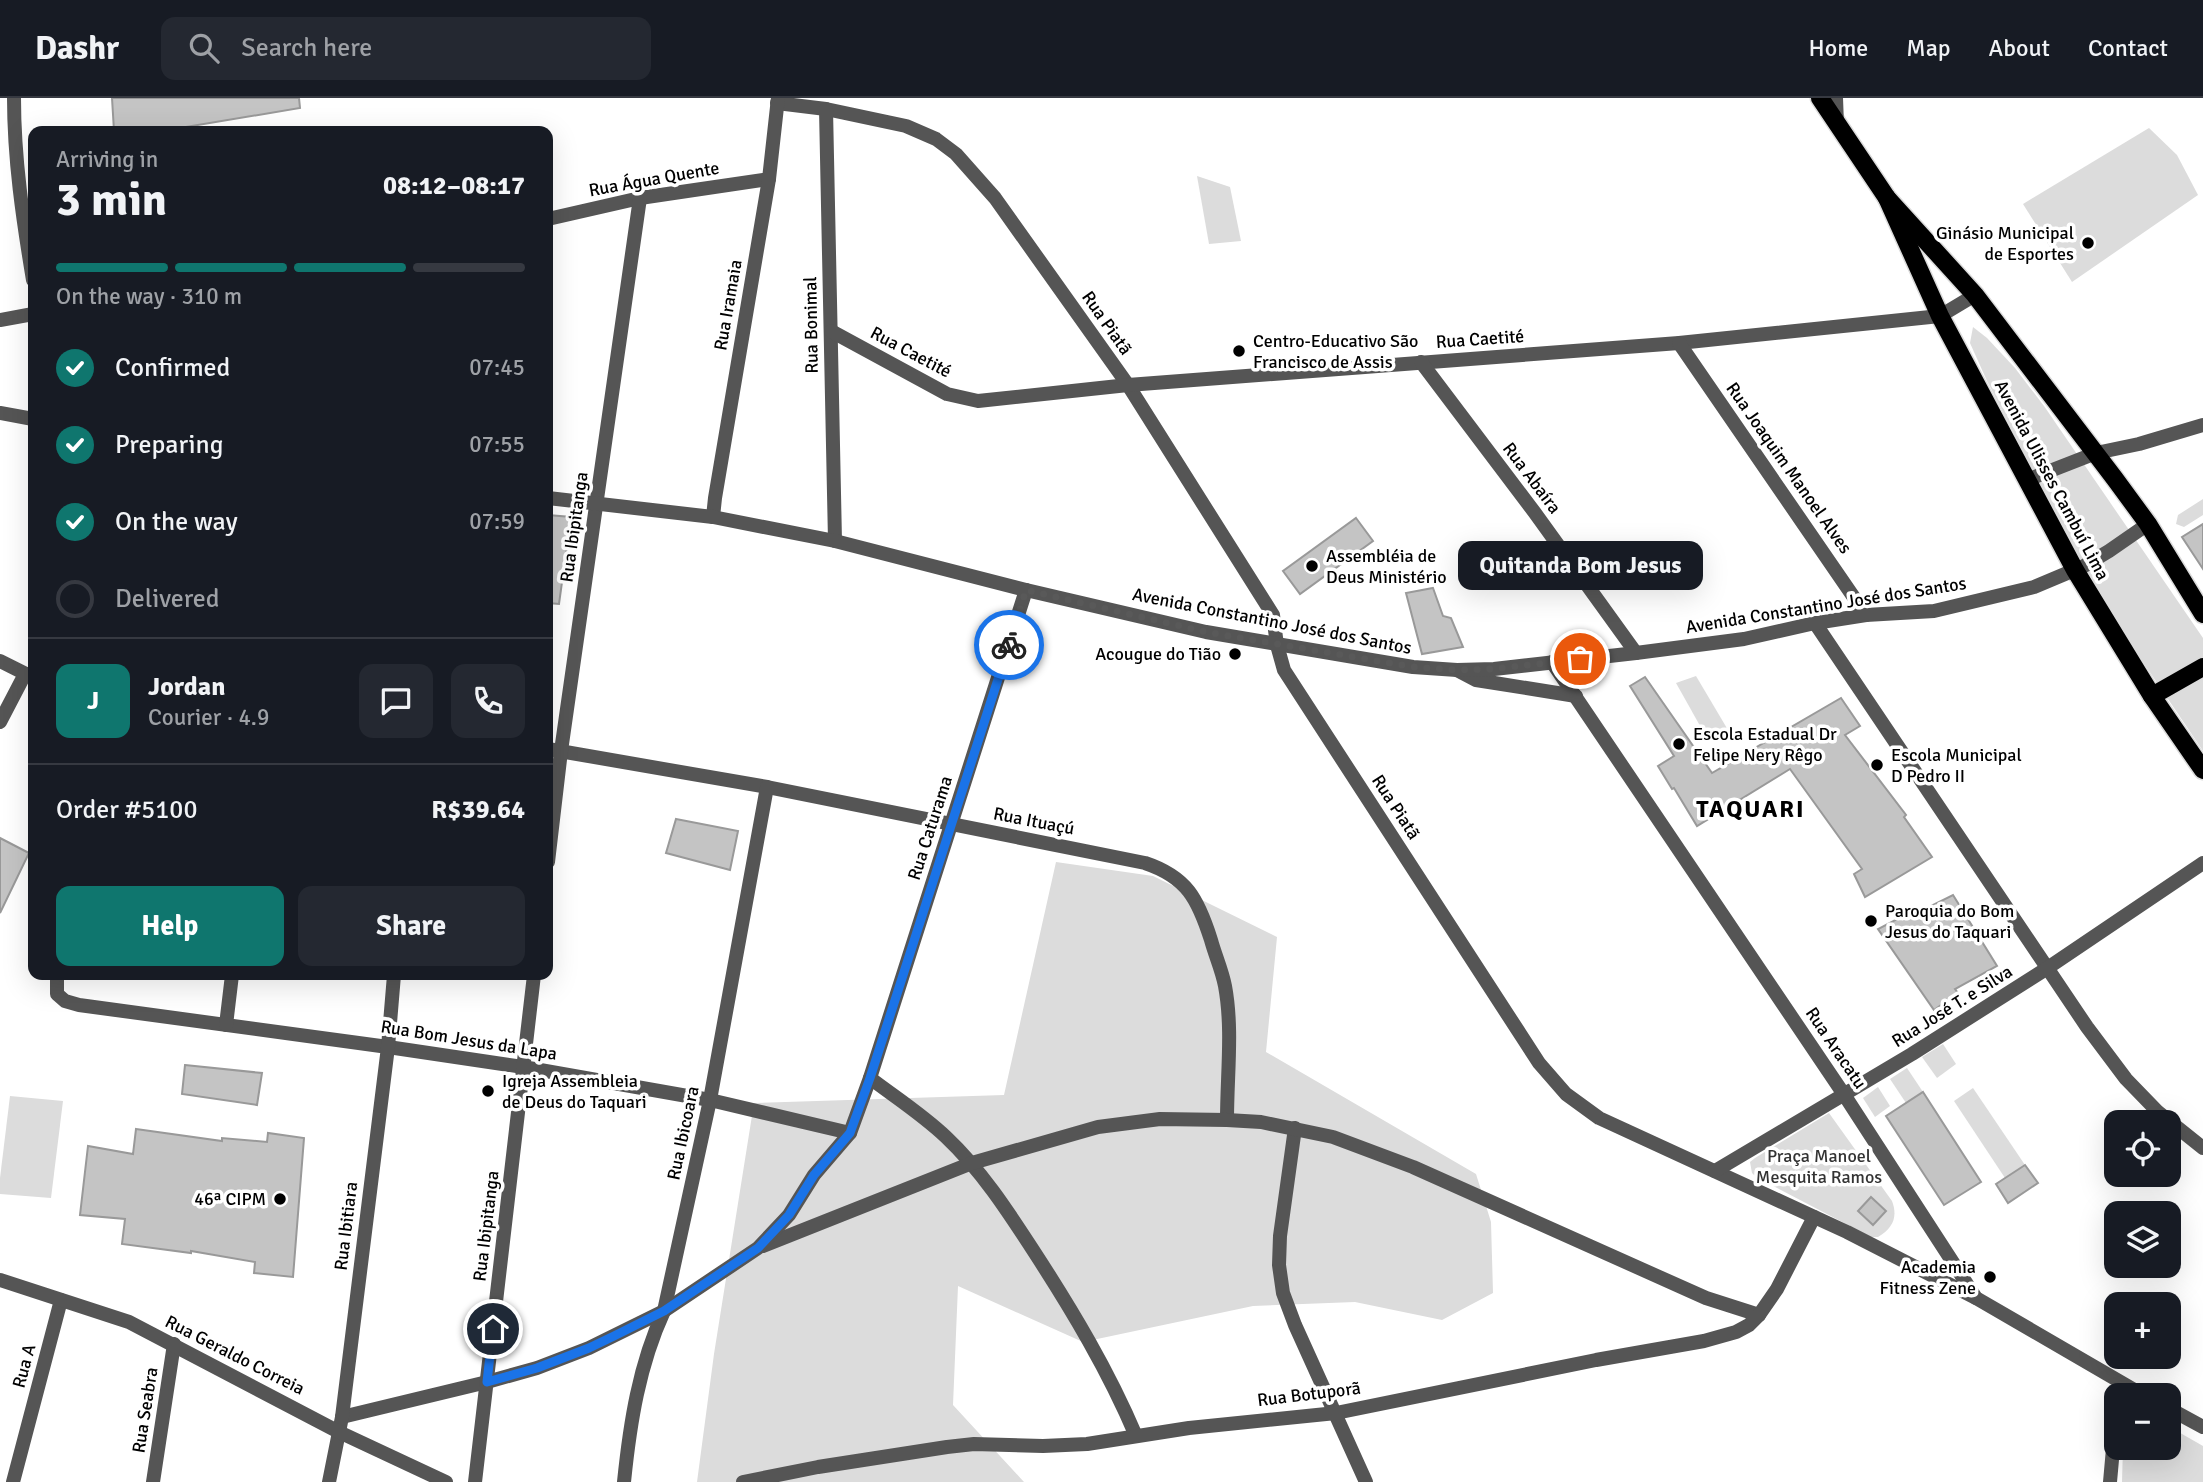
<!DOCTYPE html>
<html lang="en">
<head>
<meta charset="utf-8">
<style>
  :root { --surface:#171b24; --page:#242831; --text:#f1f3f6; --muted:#9ea1a6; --line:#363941; --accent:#0f766e }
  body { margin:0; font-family:Signika,sans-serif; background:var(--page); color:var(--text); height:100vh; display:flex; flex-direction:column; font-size:26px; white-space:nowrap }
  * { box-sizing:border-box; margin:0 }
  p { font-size:23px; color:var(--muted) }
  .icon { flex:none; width:38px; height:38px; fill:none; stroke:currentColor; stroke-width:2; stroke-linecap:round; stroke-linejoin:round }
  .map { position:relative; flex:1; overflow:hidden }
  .drawer { position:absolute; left:28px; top:28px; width:525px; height:854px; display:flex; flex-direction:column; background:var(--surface); border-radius:14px; box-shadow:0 7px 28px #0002 }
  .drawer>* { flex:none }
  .buttons { position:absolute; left:2104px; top:1012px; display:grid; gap:14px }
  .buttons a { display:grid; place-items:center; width:77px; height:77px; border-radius:14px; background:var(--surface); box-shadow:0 7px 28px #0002; font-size:35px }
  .pin { position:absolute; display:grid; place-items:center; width:60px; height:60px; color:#fff; margin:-30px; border:4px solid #fff; border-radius:50%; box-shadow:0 2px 7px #0007 }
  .courier { position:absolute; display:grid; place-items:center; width:70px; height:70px; margin:-35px; border:5px solid #1a73e8; border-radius:50%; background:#fff; color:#222; box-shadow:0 2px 9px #0007 }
  .bubble { position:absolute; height:49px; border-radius:14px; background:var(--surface); box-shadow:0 7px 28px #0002; font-size:23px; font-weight:700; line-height:49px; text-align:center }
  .overview em { font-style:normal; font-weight:700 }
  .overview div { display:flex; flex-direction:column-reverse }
  .overview { display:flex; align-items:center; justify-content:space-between; height:119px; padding:0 28px }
  h1 { font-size:46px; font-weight:700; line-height:52px }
  .bar { display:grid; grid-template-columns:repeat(4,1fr); gap:10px 7px; align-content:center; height:84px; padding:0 28px }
  .bar i { height:9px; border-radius:5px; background:var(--line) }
  .bar .on { background:var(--accent) }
  .bar p { grid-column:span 4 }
  .line { display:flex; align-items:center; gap:18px; padding:0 28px; border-top:2px solid var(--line) }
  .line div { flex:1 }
  .round { display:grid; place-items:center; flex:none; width:74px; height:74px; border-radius:14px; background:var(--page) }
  ol { padding:0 28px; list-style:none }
  li { display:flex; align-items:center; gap:21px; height:77px }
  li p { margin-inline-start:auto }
  li .icon { padding:7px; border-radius:50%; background:var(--accent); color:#fff; stroke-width:4 }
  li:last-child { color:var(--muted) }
  li i { width:38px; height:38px; border:4px solid var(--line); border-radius:50% }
  .primary-button { display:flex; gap:14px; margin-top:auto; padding:14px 28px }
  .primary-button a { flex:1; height:80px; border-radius:14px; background:var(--accent); color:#fff; font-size:28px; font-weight:700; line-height:80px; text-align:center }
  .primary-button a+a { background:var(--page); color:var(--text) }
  header { display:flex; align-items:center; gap:42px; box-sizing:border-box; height:98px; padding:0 35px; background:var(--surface); border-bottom:2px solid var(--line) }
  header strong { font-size:33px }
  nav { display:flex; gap:38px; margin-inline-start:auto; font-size:24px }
  .search { width:490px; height:63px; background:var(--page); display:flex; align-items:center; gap:18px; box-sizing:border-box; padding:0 24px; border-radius:14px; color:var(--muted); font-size:26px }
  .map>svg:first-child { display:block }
</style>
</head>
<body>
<header>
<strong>Dashr</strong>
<div class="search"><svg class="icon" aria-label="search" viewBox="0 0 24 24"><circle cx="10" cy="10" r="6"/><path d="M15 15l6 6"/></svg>Search here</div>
<nav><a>Home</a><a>Map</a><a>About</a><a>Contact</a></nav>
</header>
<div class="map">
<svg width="2203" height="1384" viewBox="0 0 2203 1384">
  <rect width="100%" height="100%" fill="#fff"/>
  <g fill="#dcdcdc">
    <polygon points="2149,30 2177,57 2198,97 2072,184 2023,106"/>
    <polygon points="1197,78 1230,89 1241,143 1209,146"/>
    <polygon points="1973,229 1987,240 2015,270 2044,308 2203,540 2203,653 2114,521 2085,475 1987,283 1970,245"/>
    <polygon points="2203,401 2203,417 2184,429 2176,426 2178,417"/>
    <polygon points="1696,578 1728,632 1708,642 1676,585"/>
    <polygon points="1056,764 1153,778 1277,839 1266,954 1476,1076 1491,1124 1493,1195 1442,1222 1355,1204 1253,1208 1083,1244 958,1188 953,1307 1024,1384 697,1384 714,1256 754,1005 1004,997"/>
    <polygon points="1943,946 1956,966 1937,980 1922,959"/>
    <polygon points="1907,970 1923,994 1906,1005 1890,981"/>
    <polygon points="1878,989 1890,1008 1875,1019 1863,1000"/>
    <polygon points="1973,990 2025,1067 2005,1080 1954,1003"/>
    <polygon points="10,998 63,1003 51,1100 0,1096 0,1080"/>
    <path d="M1829 1015 1892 1103C1898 1119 1893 1130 1878 1139H1871L1756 1079 1752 1075 1750 1064 1755 1060Z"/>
    <polygon points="2168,1328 2203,1348 2203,1384 2122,1384 2123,1349 2168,1349"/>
  </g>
  <g fill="#c4c4c4" stroke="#999" stroke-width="2">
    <polygon points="112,0 299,0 300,10 162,33 114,33"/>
    <polygon points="548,417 571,419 559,506 548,505"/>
    <polygon points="1356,420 1373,443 1300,496 1283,473"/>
    <polygon points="2203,426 2203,471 2182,439"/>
    <polygon points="1433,490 1443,518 1451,520 1463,549 1422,556 1406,495"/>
    <polygon points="1645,579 1712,675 1841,600 1860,628 1845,637 1906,717 1904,719 1932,759 1865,799 1854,776 1862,771 1790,671 1697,728 1674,690 1672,691 1658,668 1674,658 1630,588"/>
    <polygon points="676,721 738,733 730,772 666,755"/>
    <polygon points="0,740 29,755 0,815"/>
    <polygon points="1953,797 1997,868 1955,891 1958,895 1934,912 1878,831 1903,818 1905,821"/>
    <polygon points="185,967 262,975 257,1007 182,996"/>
    <polygon points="1923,994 1981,1084 1944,1107 1886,1018"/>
    <polygon points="136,1031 222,1043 222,1040 267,1044 268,1035 304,1040 293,1179 254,1175 255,1164 191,1153 191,1155 122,1146 125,1121 80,1117 88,1048 133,1056"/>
    <polygon points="2025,1067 2038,1085 2008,1105 1996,1086"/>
    <polygon points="1871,1099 1886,1113 1873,1127 1858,1113"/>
  </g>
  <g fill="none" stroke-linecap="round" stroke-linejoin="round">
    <defs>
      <g id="primary">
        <polyline points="1820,0 1887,100 1975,197 2115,381 2148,426 2203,516"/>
        <polyline points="1887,100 1940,218 2075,472 2152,598 2203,672"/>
        <polyline points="2152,598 2203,569"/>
      </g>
    </defs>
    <use href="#primary" stroke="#dbdbdb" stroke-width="21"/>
    <g stroke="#555" stroke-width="14">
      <path d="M14 0C14 61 23 122 33 182"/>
      <polyline points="777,5 826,11 906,28 936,41 956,56 995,100 1128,287 1273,517 1277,547 1284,572 1539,965 1566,996 1599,1020 1847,1134 1976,1200"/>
      <polyline points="826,11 835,443"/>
      <polyline points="548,121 640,100 769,81"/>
      <polyline points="0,222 33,216"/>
      <polyline points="831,233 947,296 978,303 1128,287 1679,245 1940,218 1975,197"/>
      <polyline points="1679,245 1866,517"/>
      <polyline points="1421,264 1535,415 1636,555"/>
      <polyline points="713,419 715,400 769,81 778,0"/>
      <polyline points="1815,525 2087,929 2126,981 2158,1014 2203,1050"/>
      <polyline points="0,563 32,579"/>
      <polyline points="1552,564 1845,998 1976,1200 2143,1297"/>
      <polyline points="1457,572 1476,582 1576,598"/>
      <polyline points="0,624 25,576"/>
      <path d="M548 651 767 689 1145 765C1187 779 1198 801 1211 842 1215 857 1222 872 1225 888 1233 931 1227 977 1227 1022"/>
      <polyline points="548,764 561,653 640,100"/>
      <polyline points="57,877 57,896 65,903 79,907 388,949 523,969 710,1002 850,1035"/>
      <polyline points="226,927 232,877"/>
      <path d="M870 980C895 999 923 1017 946 1039 981 1072 1007 1112 1033 1152 1072 1212 1108 1272 1136 1338"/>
      <polyline points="1295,1030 1280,1138 1279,1167 1283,1195 1295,1227 1366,1384"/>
      <polyline points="1715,1073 1912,956 2046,871 2203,765"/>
      <polyline points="763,1148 972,1065 1098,1029 1160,1021 1227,1022 1261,1024 1333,1039 1413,1069 1706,1200 1759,1217"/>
      <polyline points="2168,1310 2203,1329"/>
      <polyline points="342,1319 487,1284 537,1270 589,1250 664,1213 758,1150 789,1117 814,1077 850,1035 870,980 1026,492"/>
      <polyline points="13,1384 61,1202"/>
      <polyline points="153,1384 174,1246"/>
      <polyline points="329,1384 342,1319 388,949 394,877"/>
      <polyline points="475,1384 534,877"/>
      <path d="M624 1384C630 1325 639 1267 664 1213L710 1002 767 689"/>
      <polyline points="743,1384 818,1369 947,1349 974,1346 1043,1348 1087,1346 1189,1330 1336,1315 1596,1262 1704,1243 1736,1234 1749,1227 1759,1217 1777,1191 1814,1119"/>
      <polyline points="2110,1384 2116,1317"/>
    </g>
    <g stroke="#555" stroke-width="14">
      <polyline points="1836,0 1837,26"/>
      <polyline points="0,315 33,321"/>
      <polyline points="2027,382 2096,355 2139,346 2203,327"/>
      <polyline points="548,400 713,419 835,443 1026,492 1206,534 1413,569 1457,572 1494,571 1636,555 1744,541 1815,525 1866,517 1934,513 2034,489 2084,468 2109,453 2148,426"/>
      <polyline points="0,1182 129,1224 339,1334 446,1384"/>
    </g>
    <use href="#primary" stroke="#000" stroke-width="18"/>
  </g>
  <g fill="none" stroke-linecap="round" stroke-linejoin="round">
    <polyline stroke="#595959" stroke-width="7" stroke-dasharray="0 12.6" points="1009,547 1026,492 1206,534 1413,569 1457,572 1494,571 1580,561"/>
    <polyline stroke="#1a73e8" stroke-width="9" points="493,1231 487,1284 537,1270 589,1250 614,1238 664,1213 758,1150 789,1117 814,1077 850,1035 870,980 1009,547"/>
  </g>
  <g fill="#000" stroke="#fff" stroke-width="2.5">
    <circle cx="2088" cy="145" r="7"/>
    <circle cx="1239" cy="253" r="7"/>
    <circle cx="1312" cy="468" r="7"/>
    <circle cx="1235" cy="556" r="7"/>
    <circle cx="1679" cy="646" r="7"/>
    <circle cx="1877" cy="667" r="7"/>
    <circle cx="1871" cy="823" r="7"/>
    <circle cx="488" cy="993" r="7"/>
    <circle cx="280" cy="1101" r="7"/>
    <circle cx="1990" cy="1179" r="7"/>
  </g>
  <g text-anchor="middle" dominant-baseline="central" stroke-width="7" stroke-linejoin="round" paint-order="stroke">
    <g font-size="18" fill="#000" stroke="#fff">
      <text transform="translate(654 81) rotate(-10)">Rua Água Quente</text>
      <text transform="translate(728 207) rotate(-80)">Rua Iramaia</text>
      <text transform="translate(1107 225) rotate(55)">Rua Piatã</text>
      <text transform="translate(811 227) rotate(-91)">Rua Bonimal</text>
      <text transform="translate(1480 241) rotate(-4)">Rua Caetité</text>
      <text transform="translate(911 254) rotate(28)">Rua Caetité</text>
      <text transform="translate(1789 370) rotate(55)">Rua Joaquim Manoel Alves</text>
      <text transform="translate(1532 380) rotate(53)">Rua Abaíra</text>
      <text transform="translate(2052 382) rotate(62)">Avenida Ulisses Cambuí Lima</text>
      <text transform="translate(574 429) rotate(-82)">Rua Ibipitanga</text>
      <text transform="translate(1826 507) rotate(-9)">Avenida Constantino José dos Santos</text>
      <text transform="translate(1272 523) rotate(11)">Avenida Constantino José dos Santos</text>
      <text transform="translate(1396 709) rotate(57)">Rua Piatã</text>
      <text transform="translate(1034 723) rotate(11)">Rua Ituaçú</text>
      <text transform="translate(930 730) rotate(-72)">Rua Caturama</text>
      <text transform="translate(1952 908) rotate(-32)">Rua José T. e Silva</text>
      <text transform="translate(469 942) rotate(9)">Rua Bom Jesus da Lapa</text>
      <text transform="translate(1836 950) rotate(56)">Rua Aracatu</text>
      <text transform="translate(683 1035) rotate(-78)">Rua Ibicoara</text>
      <text transform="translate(346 1128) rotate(-83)">Rua Ibitiara</text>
      <text transform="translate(486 1128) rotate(-83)">Rua Ibipitanga</text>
      <text transform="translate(235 1257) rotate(27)">Rua Geraldo Correia</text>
      <text transform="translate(24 1268) rotate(-75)">Rua A</text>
      <text transform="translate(1309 1296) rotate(-7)">Rua Botuporã</text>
      <text transform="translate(145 1312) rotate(-81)">Rua Seabra</text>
    </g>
    <g font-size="18" fill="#000" stroke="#fff" text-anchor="start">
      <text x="2074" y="135" text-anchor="end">Ginásio Municipal<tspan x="2074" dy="21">de Esportes</tspan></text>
      <text x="1253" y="243">Centro-Educativo São<tspan x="1253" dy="21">Francisco de Assis</tspan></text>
      <text x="1326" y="458">Assembléia de<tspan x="1326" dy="21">Deus Ministério</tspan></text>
      <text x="1221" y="556" text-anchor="end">Acougue do Tião</text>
      <text x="1693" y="636">Escola Estadual Dr<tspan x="1693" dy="21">Felipe Nery Rêgo</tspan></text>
      <text x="1891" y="657">Escola Municipal<tspan x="1891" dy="21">D Pedro II</tspan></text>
      <text x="1885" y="813">Paroquia do Bom<tspan x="1885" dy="21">Jesus do Taquari</tspan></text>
      <text x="502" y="983">Igreja Assembleia<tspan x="502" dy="21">de Deus do Taquari</tspan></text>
      <text x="266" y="1101" text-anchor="end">46ª CIPM</text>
      <text x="1976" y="1169" text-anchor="end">Academia<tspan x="1976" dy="21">Fitness Zene</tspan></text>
    </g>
    <g font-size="18" fill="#333" stroke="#fff">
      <text x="1819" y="1058">Praça Manoel<tspan x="1819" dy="21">Mesquita Ramos</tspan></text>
    </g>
    <g font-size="24" font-weight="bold" letter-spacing="2" fill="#000" stroke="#fff">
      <text x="1751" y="711">TAQUARI</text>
    </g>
  </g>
</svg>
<div class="buttons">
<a><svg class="icon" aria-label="locate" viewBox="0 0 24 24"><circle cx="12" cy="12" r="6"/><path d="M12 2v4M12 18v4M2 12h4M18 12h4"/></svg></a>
<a><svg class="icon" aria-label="layers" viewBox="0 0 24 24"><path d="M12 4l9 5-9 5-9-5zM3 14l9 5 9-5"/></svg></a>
<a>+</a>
<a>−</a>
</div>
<div class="pin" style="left:1580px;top:561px;background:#ea580c"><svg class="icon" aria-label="bag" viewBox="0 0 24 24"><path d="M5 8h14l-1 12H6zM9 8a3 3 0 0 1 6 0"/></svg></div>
<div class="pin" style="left:493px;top:1231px;background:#1f2937"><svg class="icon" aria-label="home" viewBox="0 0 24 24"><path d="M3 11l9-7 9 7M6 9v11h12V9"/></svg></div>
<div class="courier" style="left:1009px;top:547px"><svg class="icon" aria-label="bike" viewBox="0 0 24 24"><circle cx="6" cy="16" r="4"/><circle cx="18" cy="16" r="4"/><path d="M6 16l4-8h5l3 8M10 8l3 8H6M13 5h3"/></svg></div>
<div class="bubble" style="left:1458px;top:443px;width:245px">Quitanda Bom Jesus</div>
<section class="drawer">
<div class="overview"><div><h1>3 min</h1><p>Arriving in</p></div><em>08:12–08:17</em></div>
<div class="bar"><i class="on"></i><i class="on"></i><i class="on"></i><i></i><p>On the way · 310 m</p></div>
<ol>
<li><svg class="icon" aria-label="check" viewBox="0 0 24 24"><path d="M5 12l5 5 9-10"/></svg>Confirmed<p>07:45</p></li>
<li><svg class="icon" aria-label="check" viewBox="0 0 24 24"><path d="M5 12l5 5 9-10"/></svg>Preparing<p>07:55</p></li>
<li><svg class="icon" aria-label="check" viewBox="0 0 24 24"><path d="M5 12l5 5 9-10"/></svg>On the way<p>07:59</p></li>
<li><i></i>Delivered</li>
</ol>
<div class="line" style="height:126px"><b class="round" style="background:var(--accent);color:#fff">J</b><div><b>Jordan</b><p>Courier · 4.9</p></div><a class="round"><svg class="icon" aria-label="chat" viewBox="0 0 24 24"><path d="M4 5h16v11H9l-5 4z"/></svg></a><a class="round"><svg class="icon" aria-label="phone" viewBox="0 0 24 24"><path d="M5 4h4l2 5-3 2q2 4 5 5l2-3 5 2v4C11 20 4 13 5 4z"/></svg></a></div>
<div class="line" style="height:91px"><div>Order #5100</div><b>R$39.64</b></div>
<div class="primary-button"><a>Help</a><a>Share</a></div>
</section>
</div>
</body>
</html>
